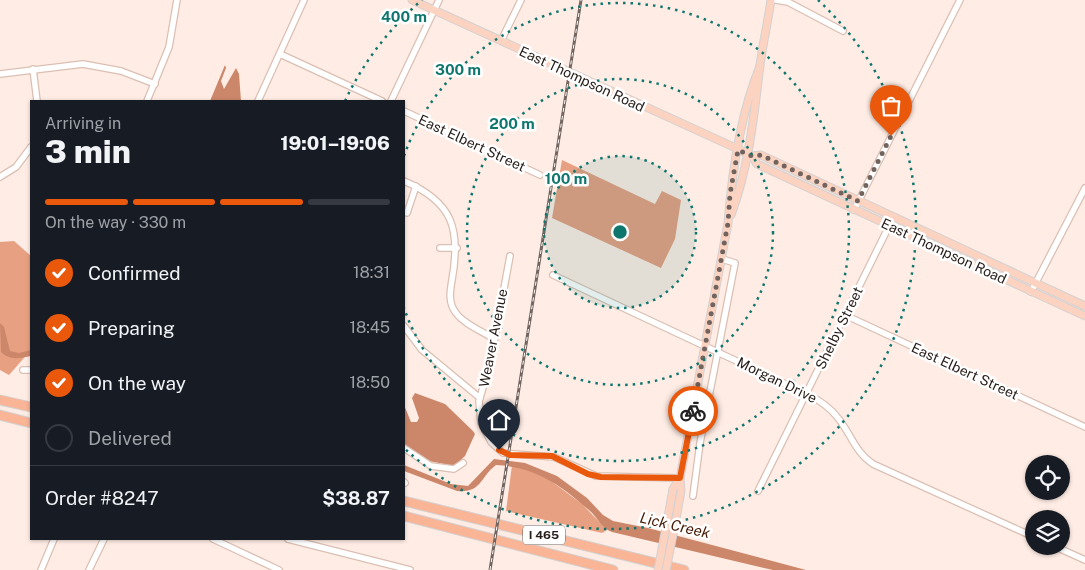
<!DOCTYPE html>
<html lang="en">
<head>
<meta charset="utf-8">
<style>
  :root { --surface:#171b24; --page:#242831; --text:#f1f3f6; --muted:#9ea1a6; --line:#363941; --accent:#ea580c }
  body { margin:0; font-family:"Public Sans",sans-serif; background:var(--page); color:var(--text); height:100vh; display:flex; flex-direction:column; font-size:19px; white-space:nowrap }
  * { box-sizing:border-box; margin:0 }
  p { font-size:16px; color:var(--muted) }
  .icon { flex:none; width:28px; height:28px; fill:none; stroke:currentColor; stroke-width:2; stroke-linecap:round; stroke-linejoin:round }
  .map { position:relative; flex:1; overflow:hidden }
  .sheet { position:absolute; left:30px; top:100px; width:375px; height:440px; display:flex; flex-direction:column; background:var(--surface); border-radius:0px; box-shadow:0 1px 4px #0004 }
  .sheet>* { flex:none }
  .buttons { position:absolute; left:1025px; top:455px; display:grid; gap:10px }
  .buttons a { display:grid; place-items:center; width:45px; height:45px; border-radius:50%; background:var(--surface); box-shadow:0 1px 4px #0004; font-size:25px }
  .pin { position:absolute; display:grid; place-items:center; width:42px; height:42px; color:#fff; margin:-51px -21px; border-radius:50% 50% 50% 0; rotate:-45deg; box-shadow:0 0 5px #0007 }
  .pin .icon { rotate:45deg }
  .courier { position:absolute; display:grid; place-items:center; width:50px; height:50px; margin:-25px; border:4px solid #ea580c; border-radius:50%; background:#fff; color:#222; box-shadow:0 1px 6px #0007 }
  .head em { font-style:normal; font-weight:800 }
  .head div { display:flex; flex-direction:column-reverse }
  .head { display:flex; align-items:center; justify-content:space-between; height:85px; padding:0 15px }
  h1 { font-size:32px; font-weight:800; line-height:38px }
  .bar { display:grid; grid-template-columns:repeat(4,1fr); gap:8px 5px; align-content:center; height:60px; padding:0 15px }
  .bar i { height:6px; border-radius:4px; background:var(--line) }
  .bar .current { background:var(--accent) }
  .bar p { grid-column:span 4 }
  .line { display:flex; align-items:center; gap:12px; padding:0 15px; border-top:1px solid var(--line) }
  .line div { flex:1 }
  ol { padding:0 15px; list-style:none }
  li { display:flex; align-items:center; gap:15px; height:55px }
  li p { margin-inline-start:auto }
  li .icon { padding:5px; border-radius:50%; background:var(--accent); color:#fff; stroke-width:4 }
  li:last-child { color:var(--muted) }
  li i { width:28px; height:28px; border:2px solid var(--line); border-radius:50% }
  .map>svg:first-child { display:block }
</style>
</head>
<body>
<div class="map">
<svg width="1085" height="570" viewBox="0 0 1085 570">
  <rect width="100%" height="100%" fill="#ffede5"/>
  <g fill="#e8a082">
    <polygon points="562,160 655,204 662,191 681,200 675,239 661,268 552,218"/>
    <polygon points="14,241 31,256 31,350 9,375 0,370 0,242"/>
    <polygon points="512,465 543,475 582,504 607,530 602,533 506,511"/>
  </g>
  <g fill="#cc876a">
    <polygon points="225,65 226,68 221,81 224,89 236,68 239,74 241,101 210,101"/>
    <path d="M0 323 4 327 10 351 19 353 31 350V356C20 358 10 361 1 352Z"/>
    <polygon points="415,393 445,404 473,431 475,434 465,456 454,466 429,461 404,444 404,405 411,422 417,422 419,418 412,398"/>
    <path d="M494 459 525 463 557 476 587 498 603 515 613 521 648 528 806 570H773L612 532C601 528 598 518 590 511 561 485 536 467 496 465 480 477 482 493 457 491L404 471V465L451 484 468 486Z"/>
  </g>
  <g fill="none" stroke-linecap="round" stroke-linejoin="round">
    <defs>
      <g id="minor">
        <polyline points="776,0 788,2 843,31"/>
        <polyline points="501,41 521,0"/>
        <polyline points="280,54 382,101"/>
        <polyline points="33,69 37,101"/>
        <polyline points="0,74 83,64 121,71 155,84"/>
        <polyline points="147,101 169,47 177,0"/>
        <polyline points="258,101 304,0"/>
        <polyline points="391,101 439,0"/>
        <polyline points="404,111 540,175"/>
        <polyline points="0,177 16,167 31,147"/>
        <path d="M404 181C453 202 461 229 452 280 450 291 448 303 456 313 464 324 482 331 494 339"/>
        <polyline points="854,210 960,0"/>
        <polyline points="407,213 416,186"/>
        <polyline points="440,248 457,248"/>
        <polyline points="510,256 490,364 479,401 481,423 491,442 503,453 554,457 596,476 680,478"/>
        <path d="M553 275 807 394C819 400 830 407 838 418 851 434 855 452 873 464L1034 537"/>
        <polyline points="1031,292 1085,188"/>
        <polyline points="845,315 1085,427"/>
        <polyline points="404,326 422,350 480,398"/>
        <polyline points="23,370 31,370"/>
        <polyline points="404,448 431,466 454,469 463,463"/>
        <polyline points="404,482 405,483"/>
        <polyline points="758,491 893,218"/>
        <polyline points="693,496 700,443 735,263 722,259"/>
        <polyline points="213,539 279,570"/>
        <polyline points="288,539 410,570"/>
        <polyline points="1054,546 1085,560"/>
        <polyline points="41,570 54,539"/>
        <polyline points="89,570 104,539"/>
      </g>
      <g id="major">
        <polyline points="412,0 738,149 752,156 757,164 1085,316"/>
        <polyline points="752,156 761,155 1085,306"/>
        <path d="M731 215C749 167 754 115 760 65 763 43 768 21 771 0"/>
        <polyline points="668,517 673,489 680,478"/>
        <path d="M676 519 681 491 680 478 728 223C732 171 740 115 760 66"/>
      </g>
      <g id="highway">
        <polyline points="0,400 31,407"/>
        <polyline points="0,415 31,423"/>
        <polyline points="404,501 684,570"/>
        <polyline points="404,516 613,570"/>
      </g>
    </defs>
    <use href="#minor" stroke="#dbbfb3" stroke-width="8"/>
    <use href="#major" stroke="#d3d1d1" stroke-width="9"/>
    <use href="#highway" stroke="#d3d1d1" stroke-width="11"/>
    <use href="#minor" stroke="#fff" stroke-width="5.5"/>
    <use href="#major" stroke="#fcd2c0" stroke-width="7"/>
    <use href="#highway" stroke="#fab496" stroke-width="9"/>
    <defs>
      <polyline id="rail" points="490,570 581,0"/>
    </defs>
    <use href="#rail" stroke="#726560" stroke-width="3"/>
    <use href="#rail" stroke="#fff" stroke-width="1" stroke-dasharray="4" stroke-linecap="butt"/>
    <defs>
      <g id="major-bridge">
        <polyline points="658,570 668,517"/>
        <polyline points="666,570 676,519"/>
      </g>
    </defs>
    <use href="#major-bridge" stroke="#d3d1d1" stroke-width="9" stroke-linecap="butt"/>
    <use href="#major-bridge" stroke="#fcd2c0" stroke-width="7"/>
  </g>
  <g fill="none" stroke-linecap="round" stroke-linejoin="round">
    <polyline stroke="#71645f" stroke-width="5" stroke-dasharray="0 9" points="693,411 728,223 730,194 738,150 752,156 761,155 858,201 891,136"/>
    <polyline stroke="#ea580c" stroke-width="6" points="499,450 510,455 552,456 588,474 601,477 680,478 693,411"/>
  </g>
  <circle cx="620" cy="232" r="76" fill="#0f766e" fill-opacity=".12"/>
  <g fill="none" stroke="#0f766e" stroke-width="2.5" stroke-dasharray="2.5 5">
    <circle cx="620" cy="232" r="76"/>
    <circle cx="620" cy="232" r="153"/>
    <path d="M404 156A229 229 0 1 1 404 308"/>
    <path d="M345 101A305 305 0 0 1 422 0M818 0A305 305 0 1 1 404 448"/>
  </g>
  <g text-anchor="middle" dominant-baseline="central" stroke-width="5" stroke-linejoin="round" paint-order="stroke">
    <rect fill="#fff" stroke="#665f5d" stroke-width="1" x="523" y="525.5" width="42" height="19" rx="4"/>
    <g font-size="12" font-weight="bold" fill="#251b17">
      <text x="544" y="535">I 465</text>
    </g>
    <g font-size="14" fill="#251b17" stroke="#fff">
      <text transform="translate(582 79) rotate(25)">East Thompson Road</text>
      <text transform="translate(472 143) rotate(25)">East Elbert Street</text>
      <text transform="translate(944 251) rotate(25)">East Thompson Road</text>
      <text transform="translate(839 328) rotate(-64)">Shelby Street</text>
      <text transform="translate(493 338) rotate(-79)">Weaver Avenue</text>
      <text transform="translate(965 371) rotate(25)">East Elbert Street</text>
      <text transform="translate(777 380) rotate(26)">Morgan Drive</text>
    </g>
    <g font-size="15" font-style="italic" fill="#471b05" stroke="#fff">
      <text transform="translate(675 525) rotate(13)">Lick Creek</text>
    </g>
  </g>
  <circle cx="620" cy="232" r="8" fill="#0f766e" stroke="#fff" stroke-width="2.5"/>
  <g font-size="15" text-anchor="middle" font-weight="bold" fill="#0f766e" stroke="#fff" stroke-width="5" stroke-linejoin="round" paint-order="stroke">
    <text x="404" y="22">400 m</text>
    <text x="458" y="75">300 m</text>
    <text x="512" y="129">200 m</text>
    <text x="566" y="184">100 m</text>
  </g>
</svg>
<div class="buttons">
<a><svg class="icon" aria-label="locate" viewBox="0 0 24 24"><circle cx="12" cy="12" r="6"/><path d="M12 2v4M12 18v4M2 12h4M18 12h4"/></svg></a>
<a><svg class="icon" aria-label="layers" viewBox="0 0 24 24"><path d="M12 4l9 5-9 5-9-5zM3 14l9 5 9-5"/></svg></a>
</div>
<div class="pin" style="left:891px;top:136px;background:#ea580c"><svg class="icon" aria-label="bag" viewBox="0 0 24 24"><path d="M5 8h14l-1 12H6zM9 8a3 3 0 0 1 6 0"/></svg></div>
<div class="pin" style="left:499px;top:450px;background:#1f2937"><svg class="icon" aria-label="home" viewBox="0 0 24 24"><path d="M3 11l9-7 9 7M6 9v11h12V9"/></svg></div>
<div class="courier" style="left:693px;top:411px"><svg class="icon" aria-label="bike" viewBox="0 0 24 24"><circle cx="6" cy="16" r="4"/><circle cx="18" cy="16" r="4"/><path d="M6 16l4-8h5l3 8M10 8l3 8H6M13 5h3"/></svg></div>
<section class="sheet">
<div class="head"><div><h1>3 min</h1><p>Arriving in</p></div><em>19:01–19:06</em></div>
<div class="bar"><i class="current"></i><i class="current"></i><i class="current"></i><i></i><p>On the way · 330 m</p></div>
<ol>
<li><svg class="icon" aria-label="check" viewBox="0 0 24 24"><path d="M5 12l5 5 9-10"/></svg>Confirmed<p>18:31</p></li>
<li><svg class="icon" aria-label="check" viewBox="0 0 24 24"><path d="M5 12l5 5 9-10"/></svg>Preparing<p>18:45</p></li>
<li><svg class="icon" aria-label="check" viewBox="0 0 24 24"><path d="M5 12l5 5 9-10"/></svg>On the way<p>18:50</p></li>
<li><i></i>Delivered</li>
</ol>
<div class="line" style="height:65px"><div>Order #8247</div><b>$38.87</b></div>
</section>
</div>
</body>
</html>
